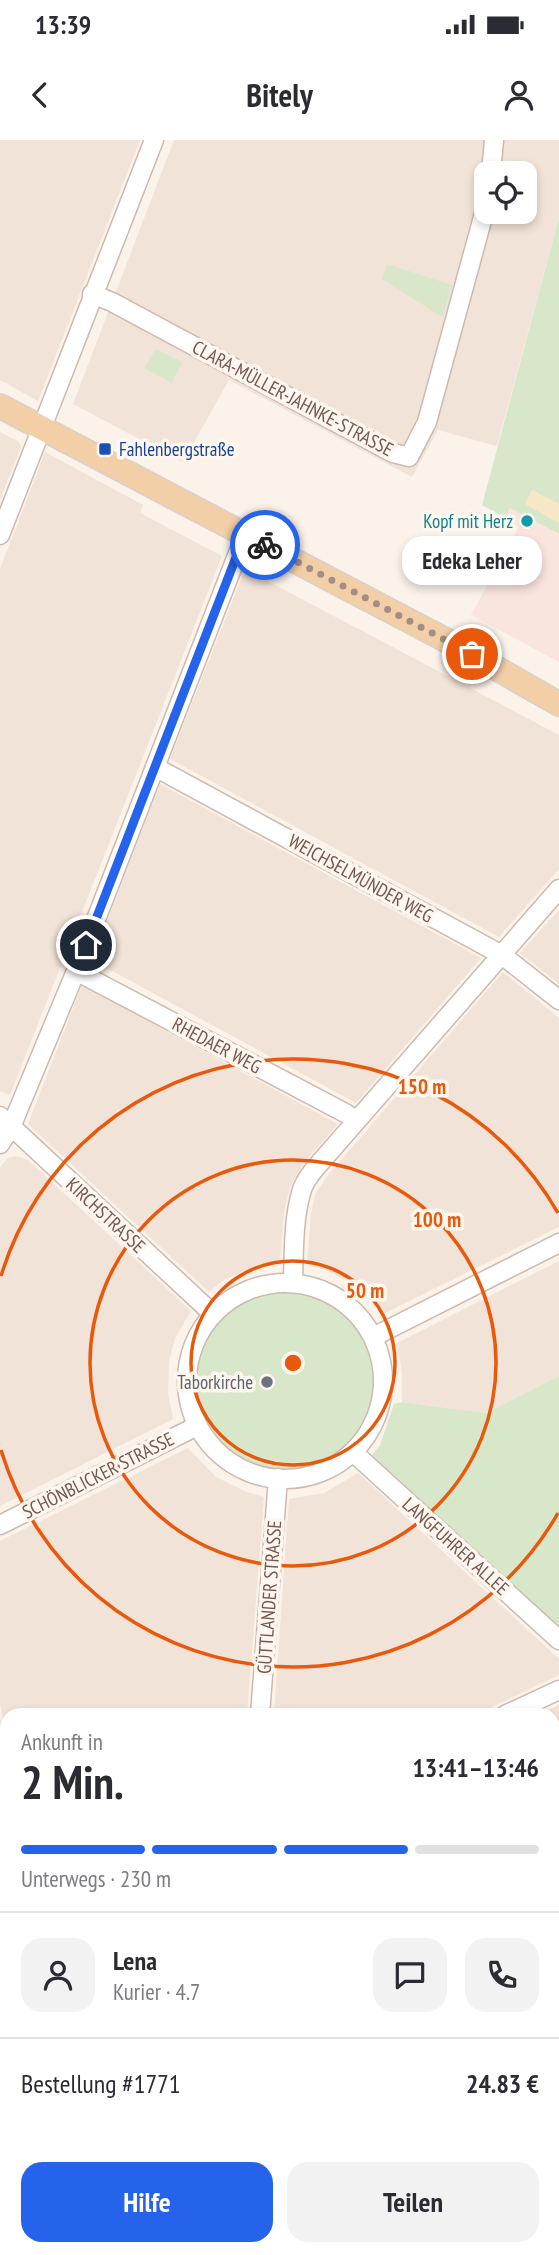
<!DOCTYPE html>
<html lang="de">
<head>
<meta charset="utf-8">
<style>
  :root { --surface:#fff; --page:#f2f2f3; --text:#2b2b33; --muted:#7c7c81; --line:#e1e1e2; --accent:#2563eb }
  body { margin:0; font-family:"PT Sans Narrow",sans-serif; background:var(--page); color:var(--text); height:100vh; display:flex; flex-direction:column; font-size:26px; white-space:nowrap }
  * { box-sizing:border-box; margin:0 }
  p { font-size:23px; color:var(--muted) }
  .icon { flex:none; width:38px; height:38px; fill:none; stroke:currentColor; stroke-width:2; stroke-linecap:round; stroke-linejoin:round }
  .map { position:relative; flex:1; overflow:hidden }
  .panel { position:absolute; left:0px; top:1568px; width:560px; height:548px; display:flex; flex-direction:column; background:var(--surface); border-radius:21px 21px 0 0; box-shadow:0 4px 10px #0003 }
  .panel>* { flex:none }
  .controls { position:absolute; left:474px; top:21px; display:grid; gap:14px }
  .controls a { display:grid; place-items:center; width:63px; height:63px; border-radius:14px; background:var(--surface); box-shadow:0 4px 10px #0003; font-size:35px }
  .pin { position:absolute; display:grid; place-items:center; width:60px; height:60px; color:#fff; margin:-30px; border:4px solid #fff; border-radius:50%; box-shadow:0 2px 7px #0007 }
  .courier { position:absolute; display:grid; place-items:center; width:70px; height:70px; margin:-35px; border:5px solid #2563eb; border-radius:50%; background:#fff; color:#222; box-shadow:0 2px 9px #0007 }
  .bubble { position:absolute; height:49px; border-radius:21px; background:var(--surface); box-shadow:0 4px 10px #0003; font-size:23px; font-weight:700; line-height:49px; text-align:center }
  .overview em { font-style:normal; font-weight:700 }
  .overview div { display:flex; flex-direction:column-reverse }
  .overview { display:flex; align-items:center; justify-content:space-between; height:119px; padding:0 21px }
  h1 { font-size:46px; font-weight:700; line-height:52px }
  .bar { display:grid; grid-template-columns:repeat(4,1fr); gap:10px 7px; align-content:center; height:84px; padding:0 21px }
  .bar i { height:9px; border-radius:5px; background:var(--line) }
  .bar .selected { background:var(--accent) }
  .bar p { grid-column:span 4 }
  .line { display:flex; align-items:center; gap:18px; padding:0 21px; border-top:2px solid var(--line) }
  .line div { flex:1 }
  .round { display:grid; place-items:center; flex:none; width:74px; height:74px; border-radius:21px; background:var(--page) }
  .primary-button { display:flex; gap:14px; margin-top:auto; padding:14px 21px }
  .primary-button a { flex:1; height:80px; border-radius:21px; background:var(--accent); color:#fff; font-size:28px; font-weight:700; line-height:80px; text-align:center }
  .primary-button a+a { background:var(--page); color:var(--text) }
  .status { display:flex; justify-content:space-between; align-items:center; height:49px; padding:0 35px; background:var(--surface); direction:ltr }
  .status svg { height:19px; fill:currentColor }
  header { display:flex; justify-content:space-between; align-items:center; height:91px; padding:0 21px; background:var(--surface); font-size:32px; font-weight:700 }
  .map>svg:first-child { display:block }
</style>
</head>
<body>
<div class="status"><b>13:39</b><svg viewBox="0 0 49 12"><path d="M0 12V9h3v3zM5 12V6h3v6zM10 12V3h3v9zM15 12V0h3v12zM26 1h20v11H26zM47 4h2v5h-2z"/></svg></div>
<header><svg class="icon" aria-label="back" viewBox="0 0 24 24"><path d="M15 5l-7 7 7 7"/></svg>Bitely<svg class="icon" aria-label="person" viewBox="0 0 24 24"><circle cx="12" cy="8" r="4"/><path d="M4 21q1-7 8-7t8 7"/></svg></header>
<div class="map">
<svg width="559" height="2115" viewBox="0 0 559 2115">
  <rect width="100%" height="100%" fill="#fbf2e9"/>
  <g fill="#f2e3d8" fill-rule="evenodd">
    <polygon points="0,0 140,0 38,261 0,240"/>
    <path d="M174 0H559V78L497 306 438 290 412 337 229 240 183 322 73 264ZM486 33H525V72H486Z"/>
    <polygon points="0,292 19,302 21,307 0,360"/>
    <polygon points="45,312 143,365 140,373 222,416 10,955 0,951 0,429"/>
    <polygon points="245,429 559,595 559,729 499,797 170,619"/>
    <polygon points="160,644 481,818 356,963 92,820"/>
    <polygon points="559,770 559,844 520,813"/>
    <polygon points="503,832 559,878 559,1087 383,1174 371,1160 353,1144 326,1130 307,1125 311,1074 315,1054 329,1034"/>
    <polygon points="82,845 338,984 306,1020 290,1046 284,1073 280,1123 241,1132 222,1141 209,1152 28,984"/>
    <polygon points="15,1016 27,1019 191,1171 175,1198 169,1222 168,1253 173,1279 0,1366 0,1027 8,1018"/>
    <polygon points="559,1121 559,1236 486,1273 402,1262 402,1233 397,1203"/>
    <polygon points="188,1308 216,1337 247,1352 264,1357 247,1575 7,1575 7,1596 0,1564 0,1401"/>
    <polygon points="358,1333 559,1519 559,1535 475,1575 274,1575 289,1359 324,1353"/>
    <polygon points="559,1565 559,1874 553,1876 553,1575 537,1575"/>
    <polygon points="0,1674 7,1727 7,1794 0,1795"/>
    <polygon points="0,1815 7,1815 7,1946 0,2012"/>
    <polygon points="51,2109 278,2109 273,2115 35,2115"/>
  </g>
  <polygon fill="#fae4de" points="510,368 559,394 559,522 471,475 519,387 505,378"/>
  <g fill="#d8e7c9">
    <polygon points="559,78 559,394 510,368 505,378 482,365"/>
    <polygon points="387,124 452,145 442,177 382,139"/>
    <polygon points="156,209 182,222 172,243 144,228"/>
    <circle cx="285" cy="1242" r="89"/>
    <polygon points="559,1236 559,1489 378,1325 372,1315 380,1305 394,1264 402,1262 486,1273"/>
    <polygon points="559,1990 559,2115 274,2115 278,2109 553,2109 553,1993"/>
  </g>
  <polygon fill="#f7e7c7" points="532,350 559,364 559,383 525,364"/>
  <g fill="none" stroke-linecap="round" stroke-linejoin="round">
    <defs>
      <g id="minor">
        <polyline points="491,33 494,0"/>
        <polyline points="92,154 112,162 393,313 409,317 427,282 486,66"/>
        <polyline points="0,395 154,0"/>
        <polyline points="155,627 502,815 559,860"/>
        <polyline points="76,831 347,974 356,981"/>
        <polyline points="0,976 212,1173"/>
        <polyline points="0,1004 11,987 76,831 245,395"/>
        <path d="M293 1142C294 1114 293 1081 301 1053 303 1043 311 1033 318 1025L559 749"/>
        <circle cx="285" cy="1241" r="98"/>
        <polyline points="373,1197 559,1103"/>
        <polyline points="354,1313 559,1500"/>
        <polyline points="0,1385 197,1286"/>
        <polyline points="260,1575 278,1338"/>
        <polyline points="505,1575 559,1550"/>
        <polyline points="0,1617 7,1656"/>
        <polyline points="0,1804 7,1803"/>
        <polyline points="553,1893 559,1890"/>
        <polyline points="553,1915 559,1930"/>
        <polyline points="4,2111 0,2100 7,2059"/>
      </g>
      <polyline id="major" points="0,266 459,507 559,564"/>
    </defs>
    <use href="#minor" stroke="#ccbab0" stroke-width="21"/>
    <use href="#major" stroke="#d8d0ce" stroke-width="26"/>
    <use href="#minor" stroke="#fff" stroke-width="18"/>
    <use href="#major" stroke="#f3cfa8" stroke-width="23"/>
  </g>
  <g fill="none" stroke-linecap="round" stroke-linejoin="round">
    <polyline stroke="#a38e85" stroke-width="7" stroke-dasharray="0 12.6" points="265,405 472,514"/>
    <polyline stroke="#2563eb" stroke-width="9" points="86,805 240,407 246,396 265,405"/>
  </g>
  <g fill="none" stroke="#e8590c" stroke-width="3.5">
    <circle cx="293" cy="1223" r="102"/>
    <circle cx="293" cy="1223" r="203"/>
    <path d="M558 1373A305 305 0 0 1 1 1310M1 1136A305 305 0 0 1 558 1073"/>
  </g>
  <rect fill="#1a4fb4" stroke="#fef7f0" stroke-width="2.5" x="98" y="302" width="14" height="14" rx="3.5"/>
  <circle fill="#0f9aa8" stroke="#fef7f0" stroke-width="2.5" cx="527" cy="381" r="7"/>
  <circle fill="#6b7280" stroke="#fef7f0" stroke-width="2.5" cx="267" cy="1242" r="7"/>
  <g text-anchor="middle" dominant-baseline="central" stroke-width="7" stroke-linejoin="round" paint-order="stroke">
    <g font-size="19" fill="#73584f" stroke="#fef7f0">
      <text transform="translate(293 258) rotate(28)">CLARA-MÜLLER-JAHNKE-STRASSE</text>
      <text transform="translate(361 738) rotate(29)">WEICHSELMÜNDER WEG</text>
      <text transform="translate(217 905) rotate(28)">RHEDAER WEG</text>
      <text transform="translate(106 1075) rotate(43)">KIRCHSTRASSE</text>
      <text transform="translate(98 1335) rotate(-27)">SCHÖNBLICKER STRASSE</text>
      <text transform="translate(456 1406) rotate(42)">LANGFUHRER ALLEE</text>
      <text transform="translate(269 1457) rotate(-86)">GÜTTLANDER STRASSE</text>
    </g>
    <g font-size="19" fill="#164399" stroke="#fef7f0" text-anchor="start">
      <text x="119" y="309">Fahlenbergstraße</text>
    </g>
    <g font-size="19" fill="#0d838f" stroke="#fef7f0" text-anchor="end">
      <text x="513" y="381">Kopf mit Herz</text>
    </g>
    <g font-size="19" fill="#5b616d" stroke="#fef7f0" text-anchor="end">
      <text x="253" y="1242">Taborkirche</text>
    </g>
  </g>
  <circle cx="293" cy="1223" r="10" fill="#e8590c" stroke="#fef7f0" stroke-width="3.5"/>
  <g font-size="21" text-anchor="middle" font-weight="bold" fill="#e8590c" stroke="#fef7f0" stroke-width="7" stroke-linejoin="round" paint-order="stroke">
    <text x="422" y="954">150 m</text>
    <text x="437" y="1087">100 m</text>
    <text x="365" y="1158">50 m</text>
  </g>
</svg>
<div class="controls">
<a><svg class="icon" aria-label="locate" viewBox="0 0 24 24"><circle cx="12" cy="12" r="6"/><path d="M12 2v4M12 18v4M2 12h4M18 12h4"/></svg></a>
</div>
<div class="pin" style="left:472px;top:514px;background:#ea580c"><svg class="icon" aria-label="bag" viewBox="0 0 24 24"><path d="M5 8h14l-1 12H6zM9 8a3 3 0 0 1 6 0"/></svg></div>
<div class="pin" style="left:86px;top:805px;background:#1f2937"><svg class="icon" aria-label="home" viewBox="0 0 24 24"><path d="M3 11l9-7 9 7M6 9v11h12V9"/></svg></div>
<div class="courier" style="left:265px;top:405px"><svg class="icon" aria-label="bike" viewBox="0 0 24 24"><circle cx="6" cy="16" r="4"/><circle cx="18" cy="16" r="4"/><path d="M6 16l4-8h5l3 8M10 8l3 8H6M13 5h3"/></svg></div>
<div class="bubble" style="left:402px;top:396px;width:140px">Edeka Leher</div>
<section class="panel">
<div class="overview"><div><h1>2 Min.</h1><p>Ankunft in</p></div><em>13:41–13:46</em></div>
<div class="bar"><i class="selected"></i><i class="selected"></i><i class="selected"></i><i></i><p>Unterwegs · 230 m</p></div>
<div class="line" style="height:126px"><a class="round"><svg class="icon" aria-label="person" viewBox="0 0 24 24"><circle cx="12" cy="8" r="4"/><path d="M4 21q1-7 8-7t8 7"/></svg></a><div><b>Lena</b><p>Kurier · 4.7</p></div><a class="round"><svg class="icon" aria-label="chat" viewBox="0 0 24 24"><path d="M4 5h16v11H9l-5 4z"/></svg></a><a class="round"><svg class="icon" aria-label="phone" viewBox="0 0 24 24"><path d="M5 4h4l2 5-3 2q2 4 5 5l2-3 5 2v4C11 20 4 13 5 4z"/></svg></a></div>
<div class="line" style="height:91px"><div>Bestellung #1771</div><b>24.83 €</b></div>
<div class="primary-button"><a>Hilfe</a><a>Teilen</a></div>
</section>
</div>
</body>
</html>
